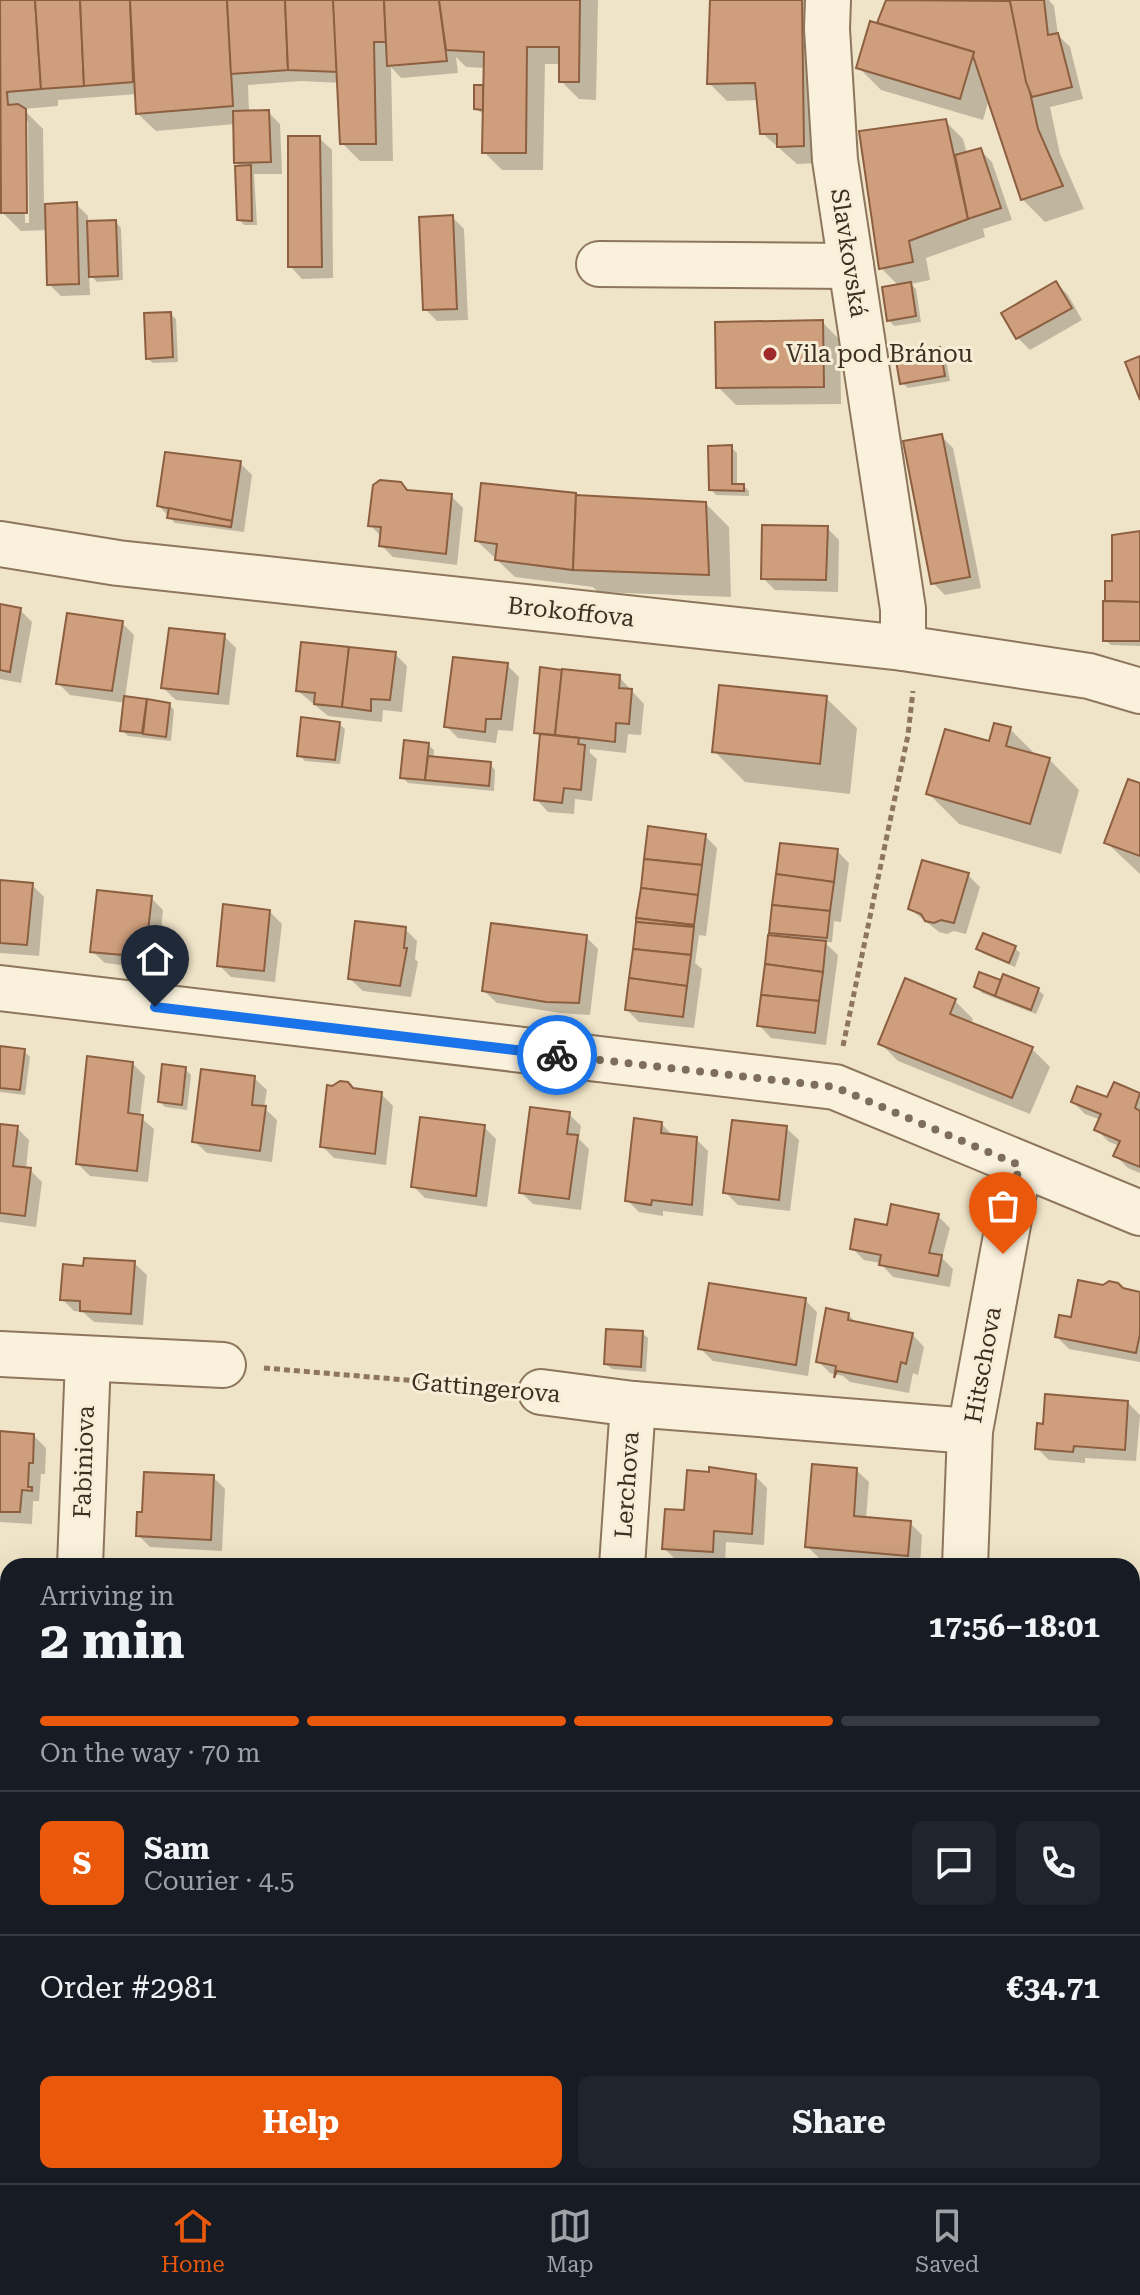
<!DOCTYPE html>
<html lang="en">
<head>
<meta charset="utf-8">
<style>
  :root { --surface:#171b24; --page:#20242c; --text:#f1f3f6; --muted:#9ea1a6; --line:#363941; --accent:#ea580c }
  body { margin:0; font-family:"Roboto Serif",serif; background:var(--page); color:var(--text); height:100vh; display:flex; flex-direction:column; font-size:30px; white-space:nowrap }
  * { box-sizing:border-box; margin:0 }
  p { font-size:26px; color:var(--muted) }
  .icon { flex:none; width:44px; height:44px; fill:none; stroke:currentColor; stroke-width:2; stroke-linecap:round; stroke-linejoin:round }
  .map { position:relative; flex:1; overflow:hidden }
  .details { position:absolute; left:0px; top:1558px; width:1140px; height:626px; display:flex; flex-direction:column; background:var(--surface); border-radius:24px 24px 0 0; box-shadow:0 8px 32px #0002 }
  .details>* { flex:none }
  .pin { position:absolute; display:grid; place-items:center; width:68px; height:68px; color:#fff; margin:-82px -34px; border-radius:50% 50% 50% 0; rotate:-45deg; box-shadow:0 0 8px #0007 }
  .pin .icon { rotate:45deg }
  .courier { position:absolute; display:grid; place-items:center; width:80px; height:80px; margin:-40px; border:6px solid #1a73e8; border-radius:50%; background:#fff; color:#222; box-shadow:0 2px 10px #0007 }
  .headline em { font-style:normal; font-weight:700 }
  .headline div { display:flex; flex-direction:column-reverse }
  .headline { display:flex; align-items:center; justify-content:space-between; height:136px; padding:0 40px }
  h1 { font-size:52px; font-weight:700; line-height:60px }
  .bar { display:grid; grid-template-columns:repeat(4,1fr); gap:12px 8px; align-content:center; height:96px; padding:0 40px }
  .bar i { height:10px; border-radius:6px; background:var(--line) }
  .bar .on { background:var(--accent) }
  .bar p { grid-column:span 4 }
  .line { display:flex; align-items:center; gap:20px; padding:0 40px; border-top:2px solid var(--line) }
  .line div { flex:1 }
  .round { display:grid; place-items:center; flex:none; width:84px; height:84px; border-radius:12px; background:var(--page) }
  .primary-button { display:flex; gap:16px; margin-top:auto; padding:16px 40px }
  .primary-button a { flex:1; height:92px; border-radius:12px; background:var(--accent); color:#fff; font-size:32px; font-weight:700; line-height:92px; text-align:center }
  .primary-button a+a { background:var(--page); color:var(--text) }
  .dock { display:flex; justify-content:space-around; align-items:center; height:112px; border-top:2px solid var(--line); background:var(--surface); font-size:22px; color:var(--muted) }
  .dock a { display:grid; justify-items:center; gap:4px }
  .dock .on { color:var(--accent) }
  .map>svg:first-child { display:block }
</style>
</head>
<body>
<div class="map">
<svg width="1140" height="2183" viewBox="0 0 1140 2183">
  <rect width="100%" height="100%" fill="#f0e4c8"/>
  <g fill="#0003" fill-rule="evenodd">
    <path d="M0 0H598L596 100 579 99 561 81V64H545L543 170H502L484 152 485 115 476 109V87H485L486 68 466 67 456 57 458 73 401 78 391 67 393 161H360L342 143 341 83 301 81 248 85 249 112H268L280 124 282 174H254L257 225H244L239 219 241 167 236 162 235 124 156 131 138 114 137 94 58 100V106L23 109 43 129 44 206 76 204 88 216V223L116 222 121 228 123 280 97 282 89 274 90 295 61 296 49 284 48 230 21 231 3 213 0 159ZM24 118 28 122 29 223H25Z"/>
    <polygon points="712,0 820,0 821,163 797,164 762,133 759,100 727,101 709,83"/>
    <polygon points="888,0 1049,0 1054,6 1058,35 1070,47 1083,99 1050,107 1060,154 1084,209 1045,222 1022,199 989,99 983,120 881,90 858,67"/>
    <polygon points="945,121 963,139 967,154 980,150 992,162 1012,220 983,229 985,237 926,258 930,280 911,284 916,289 921,322 894,326 889,320 899,286 881,268"/>
    <polygon points="319,138 332,150 333,278 302,279 290,266"/>
    <polygon points="452,217 464,229 468,320 437,321 425,309"/>
    <polygon points="1056,283 1068,295 1082,320 1030,350 1018,338"/>
    <polygon points="170,314 176,319 178,362 153,363 147,358"/>
    <polygon points="822,322 840,340 841,404 736,405 718,387"/>
    <polygon points="939,349 945,354 950,381 908,388 902,383"/>
    <polygon points="941,436 953,448 981,588 945,595 933,583"/>
    <polygon points="731,447 737,453 737,486 744,486 749,491 749,496 716,495 711,489"/>
    <polygon points="240,463 252,475 244,532 175,523 159,506"/>
    <polygon points="409,492 451,496 463,508 457,565 393,557 381,545 382,537 370,525"/>
    <polygon points="575,495 706,504 729,527 731,597 598,592 593,587 515,577 477,541"/>
    <polygon points="827,528 839,540 838,592 775,590 763,578"/>
    <polygon points="1140,533 1140,646 1111,645 1105,640 1107,583 1114,583"/>
    <polygon points="0,606 20,610 32,622 21,683 0,679"/>
    <polygon points="122,623 134,635 125,698 169,704 174,710 171,741 128,736 122,730 126,703 70,695 58,683"/>
    <polygon points="224,636 236,648 229,705 176,700 163,688"/>
    <polygon points="395,654 407,666 402,712 383,710 382,722 328,716 298,691"/>
    <polygon points="507,665 519,677 513,731 498,730 496,743 458,738 446,726"/>
    <polygon points="619,677 644,704 641,735 628,734 626,753 590,749 590,753 597,759 592,801 575,799 574,814 548,812 536,799 542,738 536,732"/>
    <polygon points="826,698 857,728 850,794 745,782 714,751"/>
    <polygon points="339,724 345,729 340,764 305,761 299,755"/>
    <polygon points="1010,729 1038,757 1049,759 1079,790 1061,854 959,824 928,793"/>
    <polygon points="428,745 434,750 433,759 490,764 495,770 494,791 408,783 402,777"/>
    <polygon points="1140,785 1140,874 1106,842"/>
    <polygon points="705,836 717,848 706,936 699,935 695,963 702,969 694,1028 639,1022 627,1010"/>
    <polygon points="837,851 849,863 841,922 834,921 832,942 824,942 838,955 826,1045 771,1038 759,1025 777,938 771,932"/>
    <polygon points="968,875 980,887 966,934 954,931 947,934 939,932 910,909"/>
    <polygon points="0,882 32,885 44,897 39,956 0,953"/>
    <polygon points="151,898 163,910 157,969 105,963 92,951"/>
    <polygon points="270,912 282,924 275,982 231,977 219,965"/>
    <polygon points="405,929 417,941 415,959 418,962 411,997 363,991 350,979"/>
    <polygon points="586,937 598,949 590,1015 560,1013 497,1003 484,991"/>
    <polygon points="1014,947 1020,953 1015,967 984,954 978,949"/>
    <polygon points="976,987 1038,990 1044,995 1036,1014 982,993"/>
    <polygon points="955,1001 973,1019 970,1025 1032,1049 1050,1067 1030,1114 898,1061 880,1043"/>
    <polygon points="0,1048 24,1051 30,1057 25,1095 0,1092"/>
    <polygon points="133,1064 145,1076 140,1117 154,1129 148,1182 90,1176 78,1164"/>
    <polygon points="185,1069 191,1075 187,1110 165,1107 160,1102"/>
    <polygon points="254,1078 267,1090 264,1108 277,1120 272,1162 207,1153 194,1141"/>
    <polygon points="1115,1085 1140,1095 1140,1173 1128,1168 1116,1156 1120,1146 1109,1142 1097,1130 1101,1120 1085,1114 1073,1102 1108,1100"/>
    <polygon points="353,1090 381,1094 393,1106 386,1165 334,1158 322,1146"/>
    <polygon points="569,1114 581,1126 579,1139 589,1149 581,1210 533,1204 521,1192"/>
    <polygon points="661,1123 674,1137 696,1139 708,1151 703,1216 663,1211 663,1216 639,1212 627,1200"/>
    <polygon points="0,1126 17,1128 29,1140 26,1169 30,1170 42,1182 36,1227 0,1222"/>
    <polygon points="484,1127 496,1139 487,1207 425,1198 413,1186"/>
    <polygon points="786,1128 799,1140 790,1211 738,1205 726,1193"/>
    <polygon points="938,1216 950,1228 942,1258 953,1269 950,1287 893,1277 880,1263 864,1260 852,1248 888,1227"/>
    <polygon points="134,1263 147,1275 143,1325 94,1322 83,1312 74,1311 62,1299 85,1268"/>
    <polygon points="1123,1290 1140,1294 1140,1362 1069,1349 1057,1337 1072,1319"/>
    <polygon points="805,1300 817,1312 808,1376 713,1361 701,1349"/>
    <polygon points="848,1315 857,1323 912,1334 924,1347 918,1375 913,1373 909,1393 850,1382 843,1376 830,1373 818,1361"/>
    <polygon points="642,1333 648,1338 646,1372 612,1369 606,1364"/>
    <polygon points="1128,1403 1140,1415 1136,1461 1085,1458 1085,1463 1049,1460 1037,1448 1045,1426"/>
    <polygon points="0,1434 34,1436 46,1448 45,1474 41,1474 39,1501 33,1501 32,1524 0,1522"/>
    <polygon points="856,1470 869,1482 866,1519 910,1523 922,1535 920,1566 820,1559 807,1546"/>
    <polygon points="712,1474 755,1476 767,1488 764,1545 726,1542 725,1563 676,1560 664,1548"/>
    <polygon points="213,1477 225,1489 222,1551 150,1547 138,1535"/>
    <polygon points="0,1591 8,1592 8,1664 0,1663"/>
    <polygon points="0,1719 8,1720 8,1778 0,1777"/>
    <polygon points="1132,1901 1140,1901 1140,1975 1132,1974"/>
    <polygon points="0,1971 8,1972 8,2039 6,2039 4,2077 0,2077"/>
    <polygon points="1132,2054 1140,2060 1140,2114 1132,2114"/>
    <polygon points="0,2111 8,2113 8,2176 16,2176 16,2178 0,2177"/>
    <polygon points="469,2176 526,2176 525,2183 469,2183"/>
    <rect x="792" y="2176" width="46" height="7"/>
  </g>
  <g fill="#cf9f7d" stroke="#8d5f41" stroke-width="2">
    <polygon points="0,0 35,0 41,89 7,92 8,105 18,104 26,109 27,213 1,213"/>
    <polygon points="35,0 80,0 84,86 41,89"/>
    <polygon points="80,0 130,0 133,82 84,86"/>
    <polygon points="130,0 227,0 233,106 136,114"/>
    <polygon points="227,0 285,0 288,70 231,74"/>
    <polygon points="285,0 333,0 338,72 288,70"/>
    <polygon points="333,0 384,0 386,42 374,42 376,144 340,144"/>
    <polygon points="384,0 439,0 447,61 387,66"/>
    <polygon points="439,0 580,0 579,82 559,82 559,47 527,47 526,153 482,153 484,52 446,50"/>
    <polygon points="710,0 802,0 804,146 777,147 777,134 760,134 755,83 707,84"/>
    <polygon points="886,0 1010,1 1038,129 1063,186 1021,200 973,56 974,52 877,23"/>
    <polygon points="1007,0 1044,0 1048,35 1058,33 1072,87 1032,97 1026,82 1010,1"/>
    <polygon points="870,21 974,52 960,99 856,68"/>
    <polygon points="474,85 483,85 483,110 474,109"/>
    <polygon points="269,110 271,162 234,163 233,111"/>
    <polygon points="946,119 968,219 909,241 913,262 879,269 859,131"/>
    <polygon points="288,136 320,136 322,267 288,267"/>
    <polygon points="981,148 1001,208 968,219 955,155"/>
    <polygon points="251,165 252,221 237,220 235,166"/>
    <polygon points="77,202 79,284 47,285 45,204"/>
    <polygon points="453,215 457,309 423,310 419,217"/>
    <polygon points="116,220 118,276 89,277 87,221"/>
    <polygon points="1056,281 1072,308 1016,339 1001,313"/>
    <polygon points="911,282 916,316 887,321 882,287"/>
    <polygon points="171,312 173,357 146,359 144,313"/>
    <polygon points="823,320 824,387 716,388 715,322"/>
    <polygon points="940,347 945,376 900,384 895,355"/>
    <polygon points="1140,356 1140,400 1125,362"/>
    <polygon points="942,434 970,577 931,584 903,441"/>
    <polygon points="732,445 732,484 744,484 744,491 709,490 708,446"/>
    <polygon points="165,452 241,461 232,521 157,506"/>
    <polygon points="380,480 401,482 407,490 452,494 446,554 379,546 381,527 368,526 373,485"/>
    <polygon points="481,483 576,493 573,570 495,560 497,544 475,541"/>
    <polygon points="576,495 706,502 709,575 573,570"/>
    <polygon points="169,508 232,521 231,527 167,518"/>
    <polygon points="762,525 828,526 826,580 761,579"/>
    <polygon points="1140,531 1140,602 1105,601 1105,581 1112,581 1112,535"/>
    <polygon points="1103,601 1140,602 1140,641 1103,641"/>
    <polygon points="0,604 21,608 10,672 0,670"/>
    <polygon points="67,613 123,621 112,691 56,684"/>
    <polygon points="169,628 225,634 218,694 161,688"/>
    <polygon points="301,642 349,647 342,707 314,704 315,693 296,691"/>
    <polygon points="349,647 396,652 390,700 371,699 371,711 342,707"/>
    <polygon points="453,657 508,663 501,719 486,719 485,732 444,727"/>
    <polygon points="540,667 562,670 555,735 534,733"/>
    <polygon points="562,669 620,675 619,688 632,689 629,724 616,723 615,742 555,735"/>
    <polygon points="719,685 827,696 820,764 712,752"/>
    <polygon points="124,696 147,699 142,733 120,731"/>
    <polygon points="147,699 170,703 166,737 143,734"/>
    <polygon points="301,717 340,722 335,760 297,756"/>
    <polygon points="994,723 1011,727 1006,746 1050,758 1030,824 926,794 945,729 989,741"/>
    <polygon points="540,734 579,738 578,744 585,745 581,790 564,788 562,803 534,800"/>
    <polygon points="404,740 429,743 425,780 400,778"/>
    <polygon points="428,756 491,762 489,786 425,780"/>
    <polygon points="1128,779 1140,783 1140,856 1104,843"/>
    <polygon points="648,826 706,834 702,865 644,859"/>
    <polygon points="780,843 838,849 834,882 776,874"/>
    <polygon points="644,859 702,865 698,895 641,888"/>
    <polygon points="922,860 969,873 954,923 941,920 934,923 925,921 921,914 908,909"/>
    <polygon points="776,874 834,882 830,911 772,905"/>
    <polygon points="0,880 33,883 27,945 0,943"/>
    <polygon points="641,888 698,895 694,925 636,918"/>
    <polygon points="97,890 152,896 145,957 90,952"/>
    <polygon points="223,904 270,910 264,971 217,966"/>
    <polygon points="772,905 830,911 827,938 769,933"/>
    <polygon points="636,918 694,925 694,927 636,922"/>
    <polygon points="355,921 406,927 404,948 407,948 400,986 348,979"/>
    <polygon points="636,922 694,927 691,955 633,949"/>
    <polygon points="491,923 587,935 579,1003 546,1002 482,991"/>
    <polygon points="983,933 1016,946 1009,963 976,949"/>
    <polygon points="768,935 826,941 823,972 765,964"/>
    <polygon points="633,949 691,955 687,986 629,978"/>
    <polygon points="765,964 823,972 819,1001 761,995"/>
    <polygon points="979,972 1001,980 995,996 974,987"/>
    <polygon points="1003,974 1039,988 1031,1010 995,996"/>
    <polygon points="629,978 687,986 683,1017 625,1010"/>
    <polygon points="905,978 956,999 950,1014 1033,1047 1012,1098 878,1044"/>
    <polygon points="761,995 819,1001 815,1033 757,1026"/>
    <polygon points="0,1046 25,1049 20,1090 0,1088"/>
    <polygon points="87,1056 133,1062 128,1113 143,1115 137,1171 76,1164"/>
    <polygon points="162,1064 186,1067 182,1105 158,1102"/>
    <polygon points="201,1069 255,1076 252,1105 266,1106 260,1151 192,1142"/>
    <polygon points="340,1081 348,1082 353,1088 382,1092 375,1154 320,1147 327,1085 332,1086"/>
    <polygon points="1114,1082 1140,1093 1135,1108 1140,1111 1140,1167 1113,1156 1120,1141 1094,1130 1101,1114 1071,1102 1077,1086 1107,1097"/>
    <polygon points="530,1107 570,1112 567,1134 578,1135 569,1199 519,1193"/>
    <polygon points="420,1117 485,1125 476,1196 411,1187"/>
    <polygon points="634,1118 662,1122 661,1133 697,1137 692,1205 652,1200 651,1205 625,1201"/>
    <polygon points="732,1120 787,1126 779,1200 723,1193"/>
    <polygon points="0,1124 18,1126 13,1166 31,1168 25,1216 0,1213"/>
    <polygon points="891,1204 939,1214 929,1253 942,1255 938,1276 879,1265 881,1255 850,1249 855,1219 887,1225"/>
    <polygon points="84,1258 135,1261 131,1314 80,1311 80,1301 60,1300 63,1264 83,1266"/>
    <polygon points="1078,1280 1103,1285 1109,1281 1118,1283 1123,1288 1140,1292 1140,1334 1136,1353 1055,1337 1059,1315 1071,1317"/>
    <polygon points="709,1283 806,1298 796,1365 698,1349"/>
    <polygon points="826,1308 849,1313 848,1320 913,1333 906,1364 901,1362 897,1382 837,1371 834,1378 836,1366 816,1362"/>
    <polygon points="606,1329 643,1331 641,1367 604,1364"/>
    <polygon points="1045,1394 1128,1401 1125,1450 1074,1446 1073,1452 1035,1449 1037,1423 1043,1424"/>
    <polygon points="0,1431 34,1434 33,1463 29,1463 28,1487 32,1487 32,1491 22,1490 20,1512 0,1512"/>
    <polygon points="812,1464 857,1468 854,1516 911,1521 908,1556 805,1547"/>
    <polygon points="709,1467 756,1474 752,1534 714,1531 713,1552 662,1549 665,1509 684,1510 687,1470 709,1472"/>
    <polygon points="144,1472 214,1475 211,1540 136,1536 137,1512 142,1512"/>
    <polygon points="0,1589 8,1590 6,1653 0,1653"/>
    <polygon points="0,1717 8,1718 8,1767 0,1767"/>
    <rect x="1132" y="1899" width="8" height="65"/>
    <polygon points="0,1969 8,1970 5,2003 8,2006 8,2029 0,2028"/>
    <rect x="1132" y="2052" width="3" height="45"/>
    <polygon points="0,2109 7,2109 6,2128 0,2133 0,2138"/>
    <polygon points="0,2142 5,2148 5,2167 0,2167"/>
    <rect x="467" y="2176" width="47" height="7"/>
    <rect x="790" y="2176" width="31" height="7"/>
    <rect x="1030" y="2176" width="44" height="7"/>
  </g>
  <g fill="none" stroke-linecap="round" stroke-linejoin="round">
    <defs>
      <polyline id="lane" points="548,2182 579,2183"/>
      <g id="street">
        <polyline points="828,0 827,29 835,160 903,609 903,648"/>
        <polyline points="599,264 851,266"/>
        <polyline points="0,544 118,563 903,648 1089,676 1140,691"/>
        <polyline points="0,988 835,1087 1140,1213"/>
        <polyline points="0,1354 223,1365"/>
        <polyline points="541,1392 633,1404 970,1431"/>
        <polyline points="80,1566 88,1359"/>
        <polyline points="622,1566 633,1404"/>
        <polyline points="965,1566 970,1431 1019,1165"/>
        <polyline points="58,2183 58,2176"/>
        <polyline points="603,2183 603,2176"/>
      </g>
    </defs>
    <use href="#lane" stroke="#8d765c" stroke-width="26"/>
    <use href="#street" stroke="#8d765c" stroke-width="48"/>
    <g stroke="#8d765c" stroke-width="5" stroke-dasharray="6 4" stroke-linecap="butt">
      <polyline points="843,1046 908,735 913,691"/>
      <polyline points="264,1368 501,1388"/>
    </g>
    <use href="#lane" stroke="#faf1dc" stroke-width="22"/>
    <use href="#street" stroke="#faf1dc" stroke-width="44"/>
  </g>
  <g fill="none" stroke-linecap="round" stroke-linejoin="round">
    <polyline stroke="#7c6e5b" stroke-width="8" stroke-dasharray="0 14.4" points="557,1055 835,1087 1019,1165 1003,1254"/>
    <polyline stroke="#1a73e8" stroke-width="10" points="155,1007 557,1055"/>
  </g>
  <circle fill="#9e2a2b" stroke="#f7eed8" stroke-width="3" cx="770" cy="354" r="8"/>
  <g text-anchor="middle" dominant-baseline="central" stroke-width="6" stroke-linejoin="round" paint-order="stroke">
    <g font-size="24" fill="#3d2e20" stroke="#f7eed8">
      <text transform="translate(849 253) rotate(81)">Slavkovská</text>
      <text transform="translate(571 612) rotate(6)">Brokoffova</text>
      <text transform="translate(983 1365) rotate(-80)">Hitschova</text>
      <text transform="translate(486 1388) rotate(5)">Gattingerova</text>
      <text transform="translate(84 1462) rotate(-88)">Fabiniova</text>
      <text transform="translate(627 1485) rotate(-86)">Lerchova</text>
    </g>
    <g font-size="24" fill="#3d2e20" stroke="#f7eed8" text-anchor="start">
      <text x="786" y="354">Vila pod Bránou</text>
    </g>
  </g>
</svg>
<div class="pin" style="left:1003px;top:1254px;background:#ea580c"><svg class="icon" aria-label="bag" viewBox="0 0 24 24"><path d="M5 8h14l-1 12H6zM9 8a3 3 0 0 1 6 0"/></svg></div>
<div class="pin" style="left:155px;top:1007px;background:#1f2937"><svg class="icon" aria-label="home" viewBox="0 0 24 24"><path d="M3 11l9-7 9 7M6 9v11h12V9"/></svg></div>
<div class="courier" style="left:557px;top:1055px"><svg class="icon" aria-label="bike" viewBox="0 0 24 24"><circle cx="6" cy="16" r="4"/><circle cx="18" cy="16" r="4"/><path d="M6 16l4-8h5l3 8M10 8l3 8H6M13 5h3"/></svg></div>
<section class="details">
<div class="headline"><div><h1>2 min</h1><p>Arriving in</p></div><em>17:56–18:01</em></div>
<div class="bar"><i class="on"></i><i class="on"></i><i class="on"></i><i></i><p>On the way · 70 m</p></div>
<div class="line" style="height:144px"><b class="round" style="background:var(--accent);color:#fff">S</b><div><b>Sam</b><p>Courier · 4.5</p></div><a class="round"><svg class="icon" aria-label="chat" viewBox="0 0 24 24"><path d="M4 5h16v11H9l-5 4z"/></svg></a><a class="round"><svg class="icon" aria-label="phone" viewBox="0 0 24 24"><path d="M5 4h4l2 5-3 2q2 4 5 5l2-3 5 2v4C11 20 4 13 5 4z"/></svg></a></div>
<div class="line" style="height:104px"><div>Order #2981</div><b>€34.71</b></div>
<div class="primary-button"><a>Help</a><a>Share</a></div>
</section>
</div>
<nav class="dock">
<a class="on"><svg class="icon" aria-label="home" viewBox="0 0 24 24"><path d="M3 11l9-7 9 7M6 9v11h12V9"/></svg>Home</a>
<a><svg class="icon" aria-label="map" viewBox="0 0 24 24"><path d="M3 6l6-2 6 2 6-2v14l-6 2-6-2-6 2zM9 4v14M15 6v14"/></svg>Map</a>
<a><svg class="icon" aria-label="saved" viewBox="0 0 24 24"><path d="M7 4h10v16l-5-4-5 4z"/></svg>Saved</a>
</nav>
</body>
</html>
